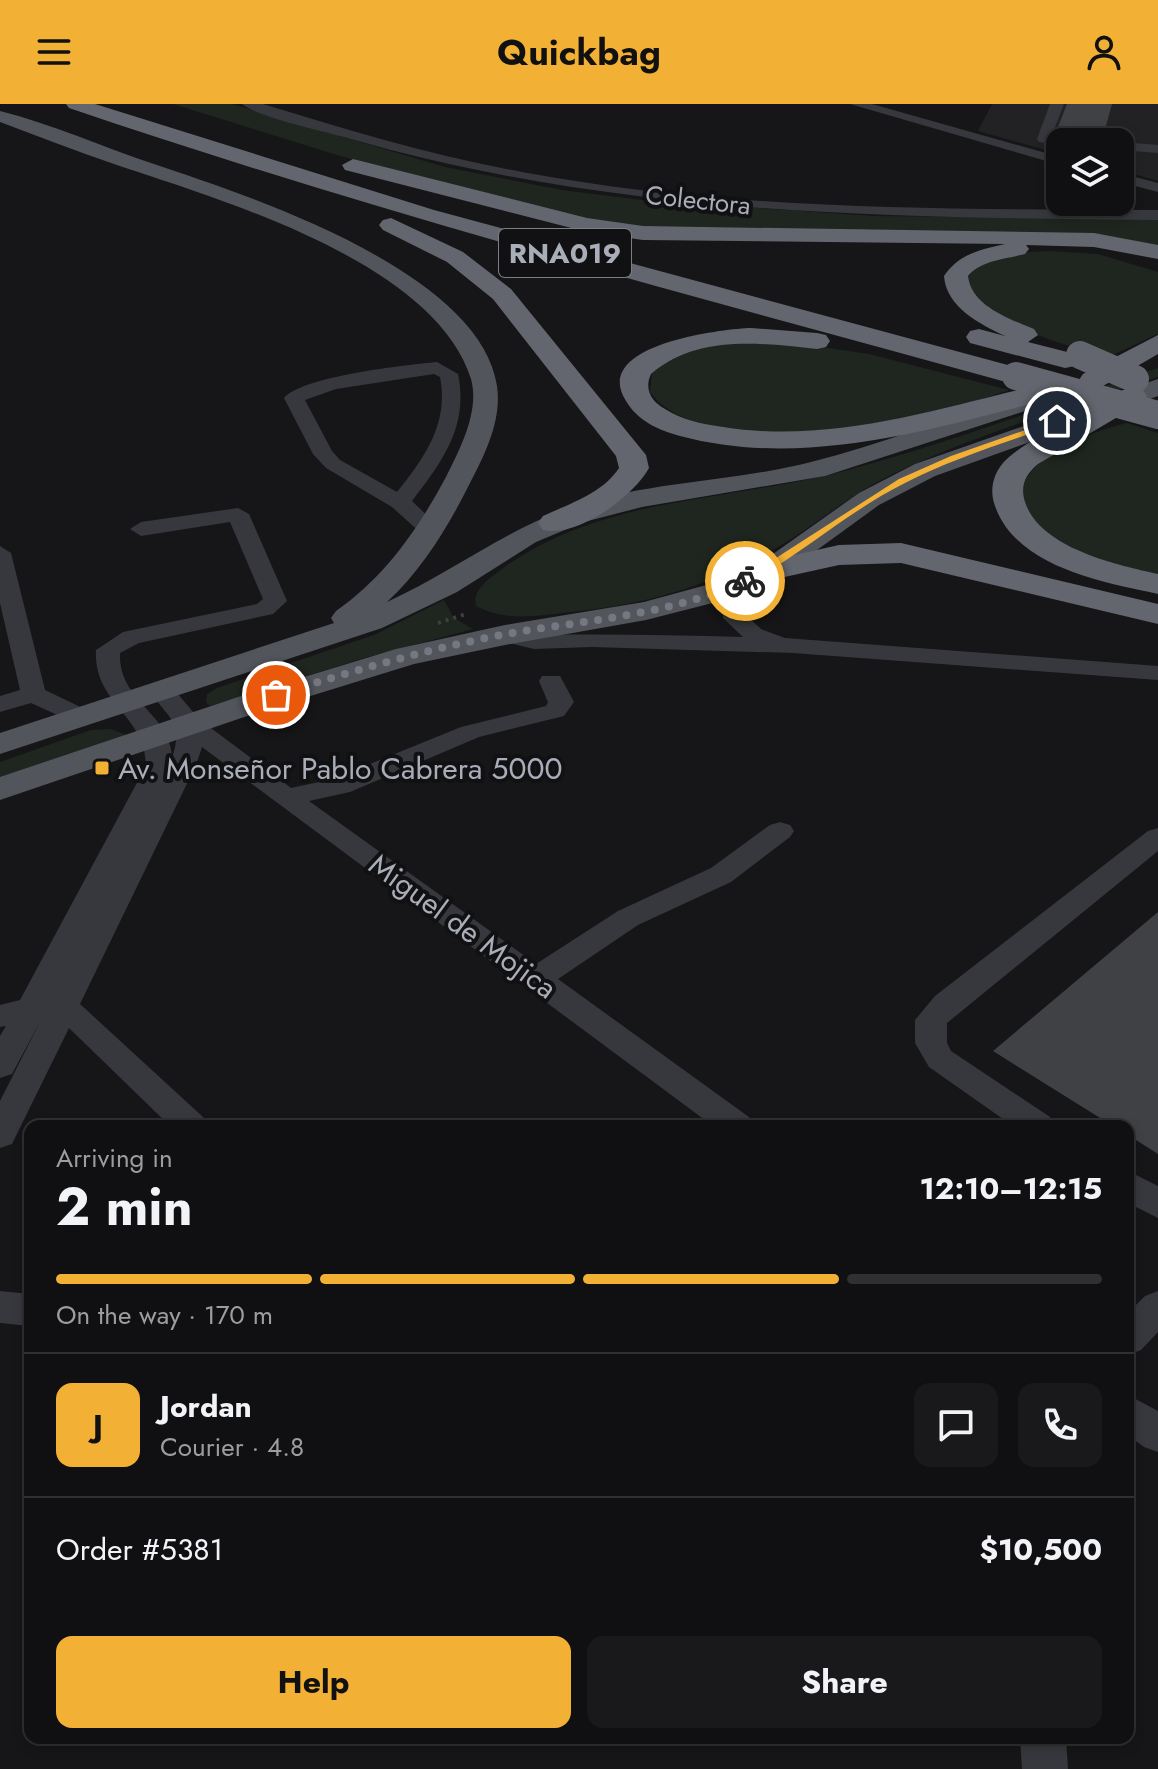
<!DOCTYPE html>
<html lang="en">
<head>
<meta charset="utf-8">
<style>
  :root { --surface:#101012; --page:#19191b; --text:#f1f3f6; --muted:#9c9d9f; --line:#303032; --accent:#f2b134 }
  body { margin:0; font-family:Jost,sans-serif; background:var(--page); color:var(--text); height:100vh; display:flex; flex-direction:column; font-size:30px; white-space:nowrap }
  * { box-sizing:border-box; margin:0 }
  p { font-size:26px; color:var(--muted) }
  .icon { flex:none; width:44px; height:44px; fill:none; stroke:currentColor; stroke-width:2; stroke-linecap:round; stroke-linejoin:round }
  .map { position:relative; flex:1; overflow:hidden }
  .sheet { position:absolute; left:24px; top:1016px; width:1110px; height:624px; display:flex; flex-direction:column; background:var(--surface); border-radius:16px; box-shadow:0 4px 12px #0003,0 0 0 2px var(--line) }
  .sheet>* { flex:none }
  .buttons { position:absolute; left:1046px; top:24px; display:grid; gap:16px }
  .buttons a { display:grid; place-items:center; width:88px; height:88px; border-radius:16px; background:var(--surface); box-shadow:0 4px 12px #0003,0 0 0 2px var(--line); font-size:40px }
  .pin { position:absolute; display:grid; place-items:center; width:68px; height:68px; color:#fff; margin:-34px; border:4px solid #fff; border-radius:50%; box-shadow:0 2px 8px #0007 }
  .courier { position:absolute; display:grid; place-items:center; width:80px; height:80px; margin:-40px; border:6px solid #f2b134; border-radius:50%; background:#fff; color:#222; box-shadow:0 2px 10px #0007 }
  .summary em { font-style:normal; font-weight:700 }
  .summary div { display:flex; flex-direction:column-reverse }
  .summary { display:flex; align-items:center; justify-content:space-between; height:136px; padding:0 32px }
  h1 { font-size:52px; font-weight:700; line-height:60px }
  .bar { display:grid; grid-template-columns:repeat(4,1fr); gap:12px 8px; align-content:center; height:96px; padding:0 32px }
  .bar i { height:10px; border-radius:6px; background:var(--line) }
  .bar .selected { background:var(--accent) }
  .bar p { grid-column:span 4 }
  .line { display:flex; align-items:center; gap:20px; padding:0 32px; border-top:2px solid var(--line) }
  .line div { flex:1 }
  .round { display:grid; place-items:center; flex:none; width:84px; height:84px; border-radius:16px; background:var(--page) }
  .cta { display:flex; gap:16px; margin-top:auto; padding:16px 32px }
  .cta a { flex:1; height:92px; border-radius:16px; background:var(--accent); color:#111; font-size:32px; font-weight:700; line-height:92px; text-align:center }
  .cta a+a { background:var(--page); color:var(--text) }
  header { display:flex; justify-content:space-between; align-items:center; height:104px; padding:0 32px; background:var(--accent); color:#111; font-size:36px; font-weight:700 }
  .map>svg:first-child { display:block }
</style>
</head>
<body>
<header><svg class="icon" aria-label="menu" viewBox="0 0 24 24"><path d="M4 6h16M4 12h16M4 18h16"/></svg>Quickbag<svg class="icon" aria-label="person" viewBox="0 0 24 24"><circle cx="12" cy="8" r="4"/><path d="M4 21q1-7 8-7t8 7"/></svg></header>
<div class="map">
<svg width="1158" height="1665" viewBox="0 0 1158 1665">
  <rect width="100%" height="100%" fill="#161618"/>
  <polygon fill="#222225" points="992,0 1158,0 1158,77 1120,66 1120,38 1060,38 1060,50 978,27"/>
  <g fill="#1e261f">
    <polygon points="173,0 232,0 445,63 562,86 650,97 875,112 1158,115 1158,145 691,129 587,117 337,51"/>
    <path d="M1050 147 1098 150 1158 168V230L1108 253C1066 241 1013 228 980 198 974 193 971 183 967 176 978 149 1025 148 1050 147Z"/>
    <path d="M742 238 815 242 869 250 1009 286C964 302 918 311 871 320 852 323 831 330 811 331 763 334 680 329 650 288L652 269C682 246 705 242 742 238Z"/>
    <path d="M1158 264V273C1070 303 979 329 895 369 856 387 824 414 788 437 719 480 650 500 571 508 537 512 507 518 476 502 472 485 490 474 502 465 603 391 732 398 848 366 952 338 1055 299 1158 264Z"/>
    <path d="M1127 319 1158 329V471C1118 461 1078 452 1044 426 975 373 1083 329 1127 319Z"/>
    <polygon points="444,496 454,514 473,525 361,555 210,602 206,598 207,590 217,584 374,531"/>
    <polygon points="111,625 127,631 0,674 0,658 91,626"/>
  </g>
  <g fill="#404145">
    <polygon points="1067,0 1112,0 1103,33 1056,28"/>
    <polygon points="1158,808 1158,1050 1128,1031 1128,1022 1113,1022 993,947"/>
  </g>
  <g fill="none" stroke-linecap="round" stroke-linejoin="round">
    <polyline stroke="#3d3f44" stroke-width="4" stroke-dasharray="3 5" stroke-linecap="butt" points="438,519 466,510"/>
    <g fill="#37383d" fill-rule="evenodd">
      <path d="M242 0H263C348 26 434 52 522 68 731 107 946 105 1158 106V116C882 113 620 112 351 35 327 28 259 14 242 0Z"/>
      <polygon points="850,0 872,0 1060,53 1060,61"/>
      <polygon points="1050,0 1064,0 1052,31 1079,34 1086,38 1060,38 1060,41 1039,38 1037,35"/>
      <polygon points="1119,38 1120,38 1158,41 1158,49 1120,46"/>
      <polygon points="1120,69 1158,79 1158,88 1120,78"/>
      <path d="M437 258 458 270C469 322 442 358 412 397L442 426 431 433 423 431 392 403 326 364 313 350 284 294C303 272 406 261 437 258ZM434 270 440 273C449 319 425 353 397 388L340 356 332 347 305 296 336 285Z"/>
      <path d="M238 404 249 410 287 497 273 510 139 539 120 549C118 598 171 609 172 654 184 618 169 615 150 588L154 583H172L199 615 291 684 333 675 461 623 546 602 548 598 539 577 542 572H560L574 598 564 612 479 633 350 688 309 697 536 860 618 807 711 764 770 721 780 718 790 721 794 727 790 733 731 778 638 821 558 875 749 1013 754 1022H713L202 643 196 661 80 900 203 1013 208 1022H170L69 924 12 1040 0 1044V997L41 916 12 970 0 974V932L6 922 0 923V901L20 896 146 662C146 611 93 600 96 546L123 528 257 500 263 495 230 418 141 432 130 425 141 418Z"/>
      <polygon points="0,442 11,449 45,586 93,609 97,614 93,619 75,619 31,599 0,608 0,592 20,586 0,499"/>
      <path d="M756 465 764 467 767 472 747 501V512L761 525 785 534 1158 562V576L793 549 592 543 534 545 497 536 493 531 497 526C511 522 524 531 539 531 607 530 674 531 743 533L723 514C723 497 739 469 756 465Z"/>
      <polygon points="1158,724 1158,747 947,919 947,939 951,947 1050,1013 1055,1022 1013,1022 929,963 915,939 915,916 935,892 1148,727"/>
      <polygon points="1128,1067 1158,1082 1158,1114 1128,1099"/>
      <polygon points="0,1187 30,1190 30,1222 0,1219"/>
      <polygon points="1158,1187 1158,1228 1141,1246 1128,1251 1128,1209 1145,1192"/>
      <polygon points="1128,1291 1158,1307 1158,1348 1144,1343 1128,1331"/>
      <polygon points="1020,1634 1066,1634 1068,1665 1022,1665"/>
    </g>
    <g fill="#53555c" fill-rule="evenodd">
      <path d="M0 7C52 20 103 43 154 60 249 92 480 167 497 282 502 316 485 350 470 379 449 421 423 465 387 498 447 470 499 431 560 407 640 377 729 379 811 358 890 339 965 305 1044 285L1053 288 1057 293 1053 298 825 372 642 403 584 418 536 438 457 488 382 524 0 650V629L334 519 331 514 336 507C385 473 418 425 446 373 460 345 480 307 471 275 434 157 220 96 114 60 76 47 38 32 0 18Z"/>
      <polygon points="1158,275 1158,292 935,372 879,401 795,462 732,494 646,516 505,541 414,560 262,607 0,696 0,673 238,593 396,545 505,521 644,498 710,480 773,450 859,389 915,360"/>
    </g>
    <g fill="#63666e" fill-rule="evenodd">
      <path d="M66 0H95L434 106 1026 266 1030 272 1026 278 1016 280 1006 278C692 192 378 109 69 4Z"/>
      <path d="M353 55 587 114 643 122 1094 129 1158 141V155L1094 143 1026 141 1029 145 1025 150C1006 155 981 156 968 172 971 202 1010 215 1034 225L1038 231 1028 238 1075 250 1079 256 1075 262 1065 264 970 239 966 233 970 227 979 225 1005 232C980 220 946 203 944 172 959 150 979 146 1005 140L643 136 587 128 345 66 342 61Z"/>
      <path d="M391 114 463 148 511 185 646 351 649 364C633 393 577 434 543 426L538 419 543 412C569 400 603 389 619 364L616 352 493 195 447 158 383 126 379 121 383 116Z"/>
      <path d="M751 224 817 229 826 231 830 237 826 243 817 245C761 239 697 230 651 270 644 285 651 297 665 305 682 316 702 320 723 323 834 341 945 302 1052 278L1062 280 1066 286 1062 292C938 323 808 366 680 332 658 326 638 317 626 297 590 241 720 225 751 224Z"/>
      <polygon points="1158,231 1158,250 1103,282 1093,284 1083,282 1079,276 1083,270"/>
      <path d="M1133 284 1143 286 1147 292 1143 298 1038 360C1025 371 1020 382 1025 398 1040 444 1117 461 1158 470V490C1102 478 1014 463 994 399 990 385 993 371 1003 359 1021 338 1095 302 1123 286Z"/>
      <polygon points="901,439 1158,500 1158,520 901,459 839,461 762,478 750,475 745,468 750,461 839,441"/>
    </g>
    <g stroke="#63666e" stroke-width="28">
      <polyline points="1080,251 1135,275"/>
      <polyline points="1016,272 1158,311"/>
    </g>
  </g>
  <path fill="#f2b134" d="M1057 315 1060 319C1008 338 954 354 905 379 849 407 803 449 749 479L740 477 899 375 951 352Z"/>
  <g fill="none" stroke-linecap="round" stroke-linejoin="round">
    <path stroke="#757880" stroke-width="8" stroke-dasharray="0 14.4" d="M276 591C350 568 424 546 501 531 582 516 669 512 745 477"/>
  </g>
  <rect fill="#f2b134" stroke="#111113" stroke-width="3" x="94" y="656" width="16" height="16" rx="4"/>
  <g text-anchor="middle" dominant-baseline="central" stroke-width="8" stroke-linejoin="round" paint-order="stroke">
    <g font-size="26" fill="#a8adb8" stroke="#111113">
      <text transform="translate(698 96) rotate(6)">Colectora</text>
    </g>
    <rect fill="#111113" stroke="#7b7e86" stroke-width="2" x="499" y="125" width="132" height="48" rx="6"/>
    <g font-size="28" font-weight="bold" fill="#a8adb8">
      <text x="565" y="149">RNA019</text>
    </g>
    <g font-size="30" fill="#a8adb8" stroke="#111113" text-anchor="start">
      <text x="118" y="664">Av. Monseñor Pablo Cabrera 5000</text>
    </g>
    <g font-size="30" fill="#a8adb8" stroke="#111113">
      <text transform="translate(463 822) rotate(36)">Miguel de Mojica</text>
    </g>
  </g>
</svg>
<div class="buttons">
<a><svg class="icon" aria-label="layers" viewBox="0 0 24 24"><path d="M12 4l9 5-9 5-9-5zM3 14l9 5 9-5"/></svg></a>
</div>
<div class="pin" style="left:276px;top:591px;background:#ea580c"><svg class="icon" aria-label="bag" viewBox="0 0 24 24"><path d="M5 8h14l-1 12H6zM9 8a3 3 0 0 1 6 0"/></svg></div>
<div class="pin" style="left:1057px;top:317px;background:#1f2937"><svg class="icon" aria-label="home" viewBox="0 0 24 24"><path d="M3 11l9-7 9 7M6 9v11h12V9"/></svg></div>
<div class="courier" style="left:745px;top:477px"><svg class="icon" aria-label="bike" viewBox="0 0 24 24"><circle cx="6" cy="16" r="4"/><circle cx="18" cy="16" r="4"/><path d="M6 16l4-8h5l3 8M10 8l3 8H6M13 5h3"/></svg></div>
<section class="sheet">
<div class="summary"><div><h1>2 min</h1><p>Arriving in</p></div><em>12:10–12:15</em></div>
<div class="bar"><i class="selected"></i><i class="selected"></i><i class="selected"></i><i></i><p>On the way · 170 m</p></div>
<div class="line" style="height:144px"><b class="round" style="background:var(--accent);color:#111">J</b><div><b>Jordan</b><p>Courier · 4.8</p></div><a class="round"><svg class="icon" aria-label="chat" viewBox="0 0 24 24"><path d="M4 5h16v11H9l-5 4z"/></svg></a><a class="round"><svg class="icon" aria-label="phone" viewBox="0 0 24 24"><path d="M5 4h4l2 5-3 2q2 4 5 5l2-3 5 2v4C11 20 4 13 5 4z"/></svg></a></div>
<div class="line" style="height:104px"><div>Order #5381</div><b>$10,500</b></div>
<div class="cta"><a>Help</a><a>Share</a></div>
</section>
</div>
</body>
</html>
